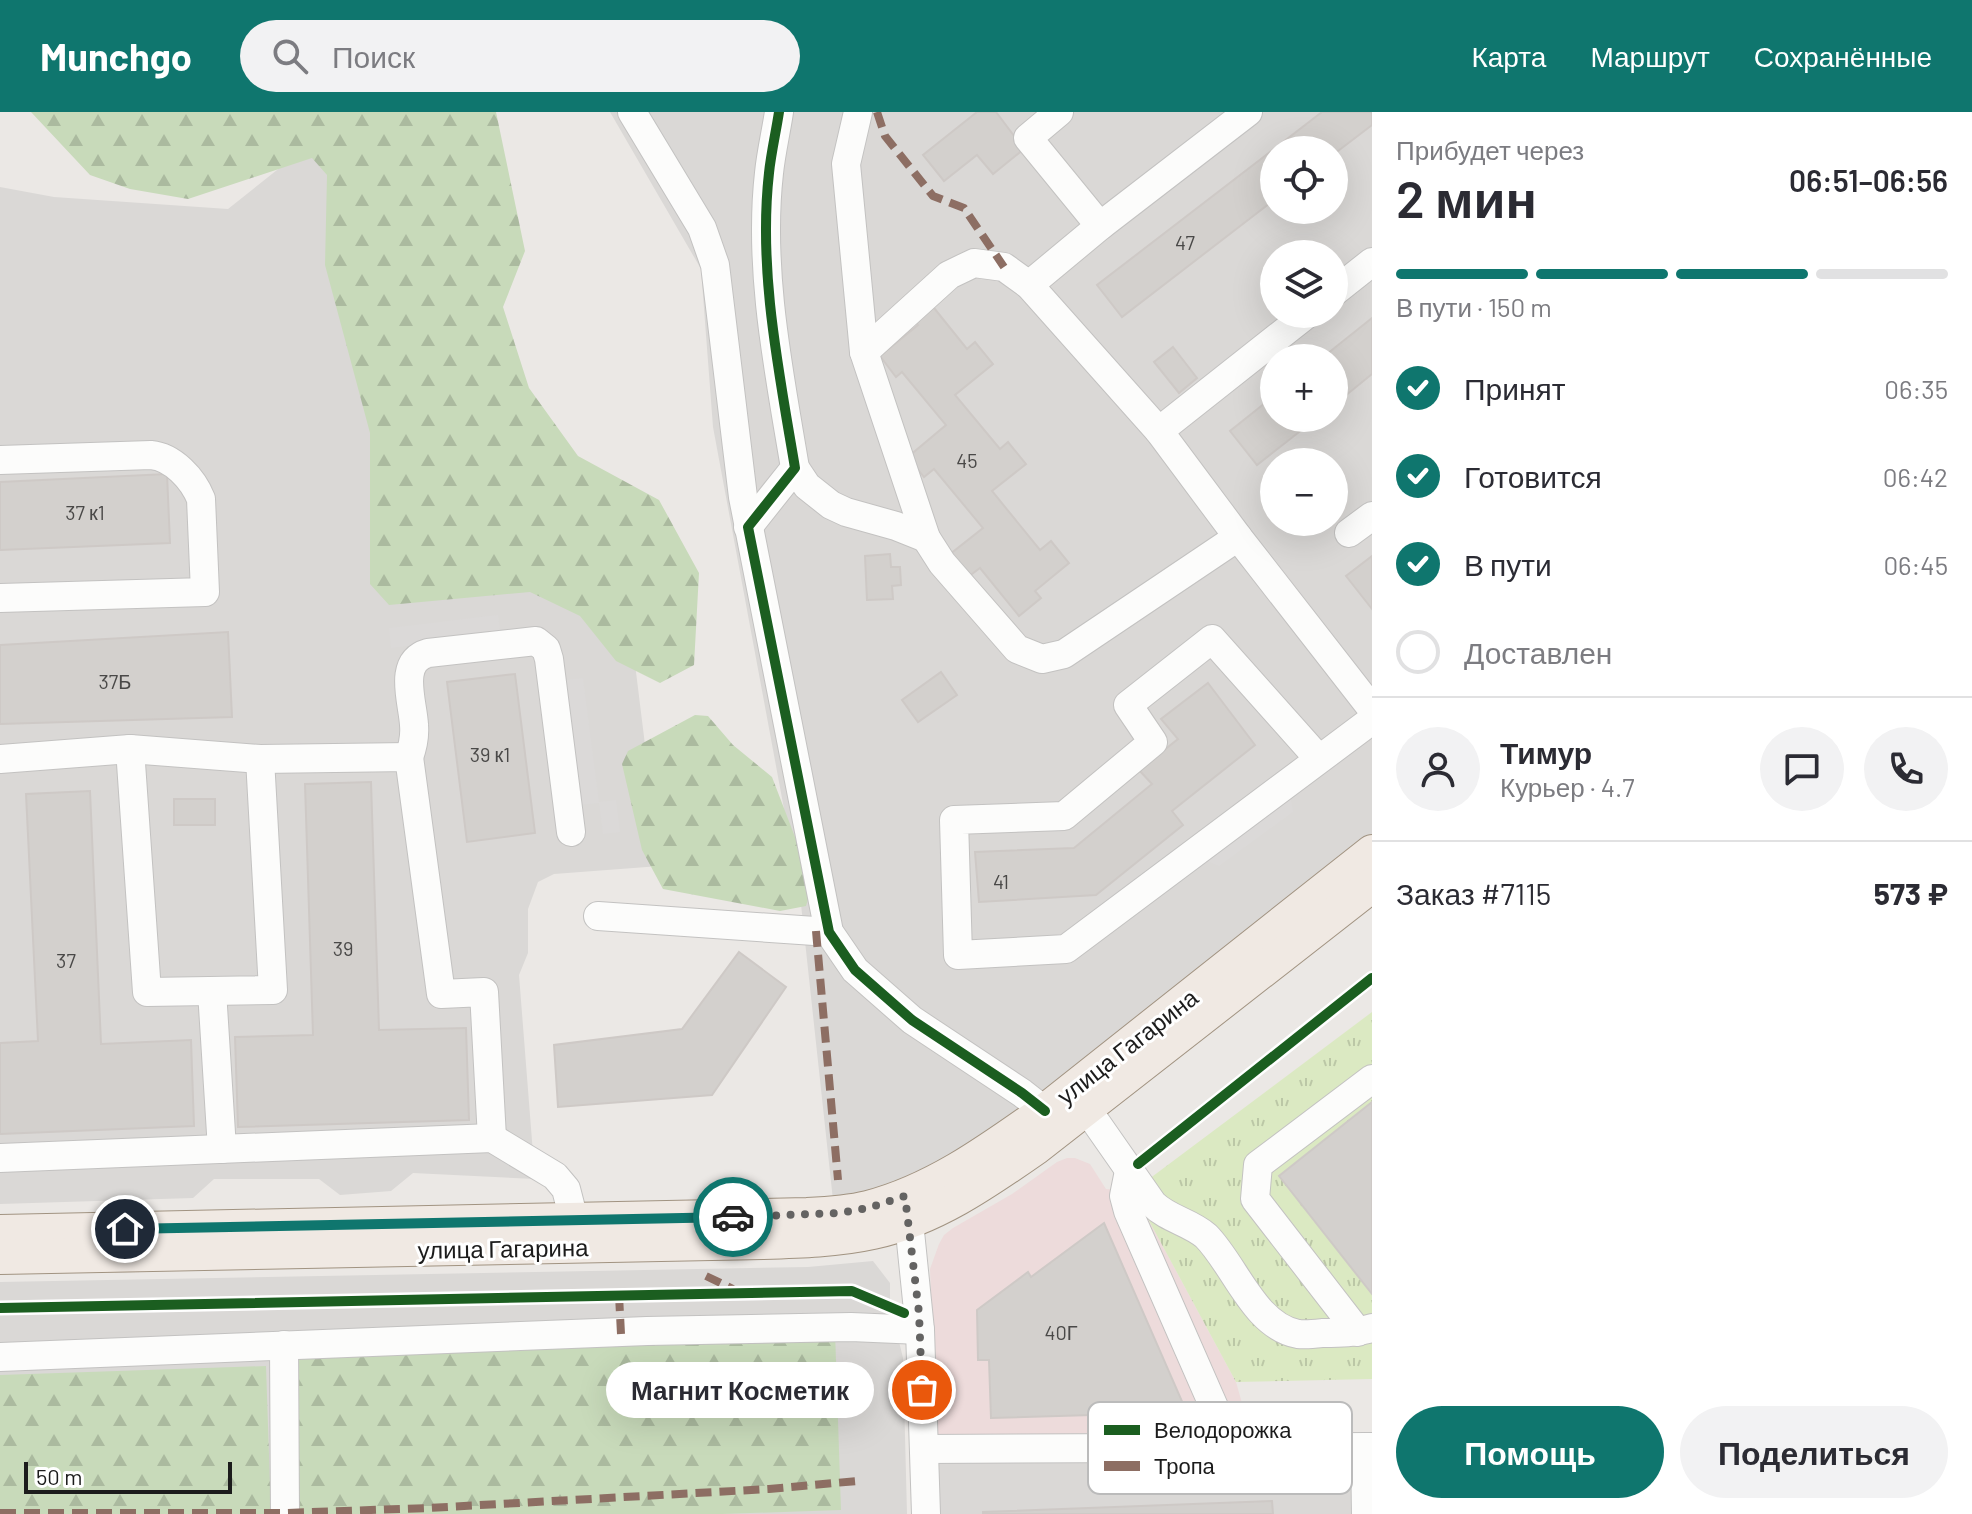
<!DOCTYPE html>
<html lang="ru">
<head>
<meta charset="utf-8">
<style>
  :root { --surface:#fff; --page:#f2f2f3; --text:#2b2b33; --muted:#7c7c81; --line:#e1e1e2; --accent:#0f766e }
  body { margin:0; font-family:Barlow,sans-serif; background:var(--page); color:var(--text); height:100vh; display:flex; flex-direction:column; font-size:30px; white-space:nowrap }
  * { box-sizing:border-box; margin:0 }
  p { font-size:26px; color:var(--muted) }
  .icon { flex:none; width:44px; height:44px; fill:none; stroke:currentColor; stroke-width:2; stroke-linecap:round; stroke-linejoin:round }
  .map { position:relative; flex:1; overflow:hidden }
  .details { display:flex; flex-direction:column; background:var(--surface); width:600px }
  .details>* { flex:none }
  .tools { position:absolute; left:1260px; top:24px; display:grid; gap:16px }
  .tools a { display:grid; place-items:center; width:88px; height:88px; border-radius:50%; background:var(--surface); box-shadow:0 8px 32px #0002; font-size:40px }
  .scale { position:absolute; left:24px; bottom:20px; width:208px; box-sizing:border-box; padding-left:8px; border:4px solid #1c1c1c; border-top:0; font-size:22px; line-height:28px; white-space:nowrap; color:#1c1c1c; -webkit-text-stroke:6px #fff; paint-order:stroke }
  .pin { position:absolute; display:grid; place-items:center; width:68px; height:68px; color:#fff; margin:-34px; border:4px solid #fff; border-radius:50%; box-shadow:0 2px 8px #0007 }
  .courier { position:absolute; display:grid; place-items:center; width:80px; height:80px; margin:-40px; border:6px solid #0f766e; border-radius:50%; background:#fff; color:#222; box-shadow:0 2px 10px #0007 }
  .bubble { position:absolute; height:56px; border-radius:28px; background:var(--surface); box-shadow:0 8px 32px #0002; font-size:26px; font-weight:600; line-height:56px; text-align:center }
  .headline em { font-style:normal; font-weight:600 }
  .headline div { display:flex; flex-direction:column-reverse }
  .headline { display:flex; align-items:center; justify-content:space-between; height:136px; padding:0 24px }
  h1 { font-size:52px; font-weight:600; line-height:60px }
  .bar { display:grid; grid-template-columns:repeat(4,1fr); gap:12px 8px; align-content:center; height:96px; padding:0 24px }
  .bar i { height:10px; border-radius:6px; background:var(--line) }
  .bar .active { background:var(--accent) }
  .bar p { grid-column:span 4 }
  .line { display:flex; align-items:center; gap:20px; padding:0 24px; border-top:2px solid var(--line) }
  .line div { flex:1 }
  .round { display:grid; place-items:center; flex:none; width:84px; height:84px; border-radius:42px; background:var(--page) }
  ol { padding:0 24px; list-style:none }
  li { display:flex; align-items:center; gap:24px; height:88px }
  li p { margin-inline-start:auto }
  li .icon { padding:8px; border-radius:50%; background:var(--accent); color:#fff; stroke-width:4 }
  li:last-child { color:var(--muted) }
  li i { width:44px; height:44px; border:4px solid var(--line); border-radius:50% }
  .cta { display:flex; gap:16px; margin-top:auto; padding:16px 24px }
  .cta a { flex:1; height:92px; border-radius:48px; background:var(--accent); color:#fff; font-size:32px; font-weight:600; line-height:92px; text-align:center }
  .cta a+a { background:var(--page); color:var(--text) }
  header { display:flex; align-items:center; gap:48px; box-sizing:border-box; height:112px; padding:0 40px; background:var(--accent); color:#fff }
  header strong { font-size:38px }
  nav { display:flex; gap:44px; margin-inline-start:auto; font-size:28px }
  .search { width:560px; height:72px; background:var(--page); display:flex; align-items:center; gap:20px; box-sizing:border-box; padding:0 28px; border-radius:44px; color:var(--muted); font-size:30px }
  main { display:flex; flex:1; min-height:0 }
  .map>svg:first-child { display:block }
</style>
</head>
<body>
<header>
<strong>Munchgo</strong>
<div class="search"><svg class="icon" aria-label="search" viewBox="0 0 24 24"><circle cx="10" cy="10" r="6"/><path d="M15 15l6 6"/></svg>Поиск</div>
<nav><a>Карта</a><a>Маршрут</a><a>Сохранённые</a></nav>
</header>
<main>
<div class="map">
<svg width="1372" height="1402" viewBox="0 0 1372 1402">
  <defs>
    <pattern id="grass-tufts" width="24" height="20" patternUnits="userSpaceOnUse" patternTransform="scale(2)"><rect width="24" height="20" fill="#dbe9c2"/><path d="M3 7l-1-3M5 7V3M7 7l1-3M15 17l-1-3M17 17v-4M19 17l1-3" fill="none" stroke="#bbc7a6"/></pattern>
    <pattern id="forest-firs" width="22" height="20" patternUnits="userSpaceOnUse" patternTransform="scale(2)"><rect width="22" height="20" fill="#c8daba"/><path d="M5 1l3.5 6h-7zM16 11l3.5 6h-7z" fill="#abba9f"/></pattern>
  </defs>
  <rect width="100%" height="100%" fill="#ebe8e5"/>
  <g fill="#dad8d6" fill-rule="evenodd">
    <path d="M610 0H1372V726L997 1022 910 1069 833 1088 800 783 713 315 701 157ZM1274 38H1334V98H1274ZM1274 142H1334V202H1274ZM1274 246H1334V306H1274ZM1274 350H1334V410H1274Z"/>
    <polygon points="345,4 624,463 660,754 554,762 538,770 528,797 528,841 519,863 535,1067 413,1061 391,1079 340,1083 319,1067 214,1067 193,1086 0,1092 0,75 54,85 228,97"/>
    <polygon points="873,1149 890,1171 890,1192 903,1246 907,1402 0,1402 0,1170 808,1155"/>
    <polygon points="1372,1338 1372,1402 934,1402 933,1344"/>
  </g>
  <polygon fill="#eddbdb" points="1067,1046 1075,1046 1090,1052 1106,1077 1133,1079 1236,1270 1249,1316 937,1326 930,1157 939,1132 944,1123 953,1116 1012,1082 1057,1050"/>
  <polygon fill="url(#grass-tufts)" points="1372,900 1372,1267 1236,1270 1133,1079"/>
  <g fill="url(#forest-firs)">
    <polygon points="31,0 496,0 525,139 503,195 529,276 578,344 659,388 699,461 694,553 660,571 616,549 580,504 530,480 389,493 370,472 370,321 325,153 327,63 312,46 188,87 130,77 90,63"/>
    <polygon points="695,603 708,604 733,633 772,665 813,772 806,794 780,799 663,777 642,738 622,652 628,639"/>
    <polygon points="835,1219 841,1398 722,1402 293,1402 287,1239"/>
    <polygon points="266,1254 271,1402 0,1402 0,1263"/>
  </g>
  <g fill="#dbd9d8">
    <polygon points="498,503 501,523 391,536 389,516"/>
    <polygon points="583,566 599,690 616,688 620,720 603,722 599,691 580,693 564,568"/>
    <polygon points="1289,677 1293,700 1219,754 1197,745"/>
  </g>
  <g fill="#d3d0cd" stroke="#cec9c6" stroke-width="2">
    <polygon points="977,0 996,0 1024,37 993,62 977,43 944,69 923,43"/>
    <polygon points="1322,0 1372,0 1372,13 1334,42 1334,38 1274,38 1274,88 1122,205 1097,173"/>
    <polygon points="930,191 967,237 975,230 993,252 955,283 1000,337 1008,330 1026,352 992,379 1040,438 1051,429 1069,451 1035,479 1041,486 1019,504 980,456 968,465 949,443 983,416 934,357 924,365 908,345 946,313 902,260 896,265 880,244 918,213 913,206"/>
    <polygon points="1372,206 1372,262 1334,293 1334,246 1322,246"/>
    <polygon points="1173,235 1197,266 1179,281 1154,250"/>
    <polygon points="1274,284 1274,306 1317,306 1257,353 1230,319"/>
    <polygon points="167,362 170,431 0,438 0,370"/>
    <polygon points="890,442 891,455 900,455 901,473 892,474 893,487 867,488 865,444"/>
    <polygon points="1372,444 1372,497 1346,464"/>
    <polygon points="228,520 232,605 0,612 0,533"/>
    <polygon points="941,560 957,583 918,610 902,588"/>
    <polygon points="515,562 535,721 467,730 447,570"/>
    <polygon points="1208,571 1255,633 1172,699 1183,713 1096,783 979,790 975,740 1074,736 1152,672 1139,658 1178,627 1161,607"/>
    <polygon points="371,670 379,918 466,916 469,1008 238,1015 235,925 313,923 305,672"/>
    <polygon points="90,679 101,932 191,928 194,1014 0,1022 0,931 38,929 26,682"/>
    <rect x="174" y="687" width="41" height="26"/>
    <polygon points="739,840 786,875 712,983 558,995 554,933 682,917"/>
    <polygon points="1372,990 1372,1182 1279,1064"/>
    <polygon points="1104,1111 1188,1303 1139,1299 1133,1308 1126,1302 991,1306 989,1248 978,1248 977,1198 1028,1160 1031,1165"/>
    <polygon points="1272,1389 1273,1402 983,1402 983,1400"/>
  </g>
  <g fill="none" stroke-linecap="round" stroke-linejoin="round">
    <defs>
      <g id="minor">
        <polyline points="632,0 702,116 715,153 743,385 829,820 855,858 912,908 1022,981 1045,999"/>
        <polyline points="858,0 846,52 864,240 926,426 942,451 1017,537 1042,547 1064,542 1238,425"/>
        <polyline points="1059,0 1028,26 1100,114"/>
        <polyline points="1248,0 1100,114 1029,173 1159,319 1238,425 1372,597"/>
        <polyline points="1334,180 1372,150"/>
        <polyline points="864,240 949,163 974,151 1004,155 1029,173"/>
        <polyline points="1159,319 1307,202"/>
        <path d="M0 348 151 343C173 345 193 367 201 387L205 480 0 486"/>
        <polyline points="795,356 807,374 831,393 846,400 896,414 926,426"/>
        <path d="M748 415 795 356C779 260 758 158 769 61 771 41 776 20 779 0"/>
        <polyline points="1349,421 1372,404"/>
        <polyline points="130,637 147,880 273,878 260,647"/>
        <path d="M409 645C413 634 415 624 414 613 413 590 397 550 428 541L536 529 546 537 549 547 571 720"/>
        <polyline points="0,647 130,637 260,647 409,645 441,882 484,880 492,1026"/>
        <polyline points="1319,647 1212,527 1128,593 1153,630 1064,704 954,708 958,843 1066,837 1372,608"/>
        <polyline points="598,804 829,820"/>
        <polyline points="212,879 222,1037"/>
        <path d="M1086 996 1153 1092C1168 1107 1190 1110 1206 1124 1235 1153 1254 1214 1298 1222 1306 1223 1314 1222 1323 1221 1339 1221 1356 1221 1372 1216"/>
        <polyline points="0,1046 492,1026 555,1064 566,1077 574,1108"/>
        <polyline points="1129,1059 1124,1084 1128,1099 1232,1336"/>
        <polyline points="909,1110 920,1218 926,1402"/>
        <polyline points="1358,1220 1255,1087 1258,1053 1372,967"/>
        <polyline points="284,1233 285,1402"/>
        <polyline points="0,1245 647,1219 851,1215 920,1218"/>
        <polyline points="1365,1335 1366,1402"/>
        <polyline points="924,1337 1372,1335"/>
      </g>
      <g id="major">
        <path d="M0 1120 807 1103C828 1102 848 1101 868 1096 934 1079 990 1038 1045 999L1372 740"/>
        <path d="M0 1145 763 1130C800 1129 837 1128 873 1120 933 1107 985 1071 1035 1036L1372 773"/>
      </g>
    </defs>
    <use href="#minor" stroke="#c3c2c1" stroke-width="30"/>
    <use href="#major" stroke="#a19381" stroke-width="36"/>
    <use href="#minor" stroke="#fcfcfb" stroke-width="28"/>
    <use href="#major" stroke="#f0e9e3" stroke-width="34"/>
    <g stroke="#8d6e63" stroke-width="8" stroke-dasharray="16 8" stroke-linecap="butt">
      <polyline points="877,0 885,24 933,84 964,96 1004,155"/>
      <polyline points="816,819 838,1068"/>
      <polyline points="706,1164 733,1177"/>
      <polyline points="619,1183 621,1222"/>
      <polyline points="0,1401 285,1401 428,1396 769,1377 857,1369"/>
    </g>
    <defs>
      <g id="cycleway">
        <path d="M779 0C776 20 771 41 769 61 758 158 779 260 795 356L748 415 829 820 855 858 912 908 1022 981 1045 999"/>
        <polyline points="1138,1052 1372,866"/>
        <polyline points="0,1196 852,1179 904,1201"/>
      </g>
    </defs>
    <use href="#cycleway" stroke="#fff" stroke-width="15"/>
    <use href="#cycleway" stroke="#1b5e20" stroke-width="10"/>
  </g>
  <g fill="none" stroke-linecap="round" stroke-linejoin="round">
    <polyline stroke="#646362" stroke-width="8" stroke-dasharray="0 14.4" points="733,1105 840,1101 868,1096 905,1084 919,1201 922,1278"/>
    <polyline stroke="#0f766e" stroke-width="10" points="125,1117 733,1105"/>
  </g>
  <g text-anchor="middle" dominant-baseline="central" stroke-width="6" stroke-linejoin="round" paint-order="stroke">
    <g font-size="20" fill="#4a4948">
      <text x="1185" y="130">47</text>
      <text x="967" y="348">45</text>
      <text x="85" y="400">37 к1</text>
      <text x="115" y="569">37Б</text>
      <text x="490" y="642">39 к1</text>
      <text x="1001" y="769">41</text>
      <text x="343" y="836">39</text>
      <text x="66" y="848">37</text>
      <text x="1061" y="1220">40Г</text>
    </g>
    <g font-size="24" fill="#1c1c1c" stroke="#fff">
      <text transform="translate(1127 934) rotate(-38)">улица Гагарина</text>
      <text transform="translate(503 1136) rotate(-1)">улица Гагарина</text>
    </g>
  </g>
  <rect x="1088" y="1290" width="264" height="92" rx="12" fill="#fff" stroke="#bbb" stroke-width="2"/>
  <rect x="1104" y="1313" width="36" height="10" fill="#1b5e20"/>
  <rect x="1104" y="1349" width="36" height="10" fill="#8d6e63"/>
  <g font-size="22" fill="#1c1c1c">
    <text x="1154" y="1326">Велодорожка</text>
    <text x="1154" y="1362">Тропа</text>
  </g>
</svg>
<div class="tools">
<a><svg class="icon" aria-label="locate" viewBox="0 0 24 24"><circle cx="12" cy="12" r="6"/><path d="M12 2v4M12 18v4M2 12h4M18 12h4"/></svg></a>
<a><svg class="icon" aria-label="layers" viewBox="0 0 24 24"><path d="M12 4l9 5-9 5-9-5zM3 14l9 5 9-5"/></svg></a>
<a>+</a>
<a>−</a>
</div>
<div class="scale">50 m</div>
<div class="pin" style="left:922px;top:1278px;background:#ea580c"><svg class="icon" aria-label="bag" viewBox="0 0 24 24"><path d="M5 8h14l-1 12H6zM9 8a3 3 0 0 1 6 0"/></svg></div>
<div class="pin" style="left:125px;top:1117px;background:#1f2937"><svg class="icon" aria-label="home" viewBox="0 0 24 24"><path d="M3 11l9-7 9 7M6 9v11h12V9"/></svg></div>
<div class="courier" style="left:733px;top:1105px"><svg class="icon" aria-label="car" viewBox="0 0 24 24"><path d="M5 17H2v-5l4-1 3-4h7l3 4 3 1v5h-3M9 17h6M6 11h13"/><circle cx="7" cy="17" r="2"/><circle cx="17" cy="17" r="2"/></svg></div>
<div class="bubble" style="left:606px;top:1250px;width:268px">Магнит Косметик</div>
</div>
<section class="details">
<div class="headline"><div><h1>2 мин</h1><p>Прибудет через</p></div><em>06:51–06:56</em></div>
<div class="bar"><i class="active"></i><i class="active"></i><i class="active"></i><i></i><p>В пути · 150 m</p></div>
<ol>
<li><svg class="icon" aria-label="check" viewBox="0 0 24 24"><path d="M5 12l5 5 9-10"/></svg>Принят<p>06:35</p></li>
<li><svg class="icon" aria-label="check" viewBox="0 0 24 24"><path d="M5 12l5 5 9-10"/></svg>Готовится<p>06:42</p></li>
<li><svg class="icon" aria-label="check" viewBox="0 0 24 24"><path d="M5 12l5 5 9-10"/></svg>В пути<p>06:45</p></li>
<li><i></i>Доставлен</li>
</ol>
<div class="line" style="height:144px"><a class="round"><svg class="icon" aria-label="person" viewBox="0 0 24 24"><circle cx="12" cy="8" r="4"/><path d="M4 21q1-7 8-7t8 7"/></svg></a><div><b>Тимур</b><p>Курьер · 4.7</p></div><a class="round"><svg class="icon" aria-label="chat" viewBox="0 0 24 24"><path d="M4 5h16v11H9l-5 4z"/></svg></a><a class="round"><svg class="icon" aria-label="phone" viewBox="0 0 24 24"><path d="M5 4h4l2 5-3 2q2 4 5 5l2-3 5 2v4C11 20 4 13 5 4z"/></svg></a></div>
<div class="line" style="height:104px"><div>Заказ #7115</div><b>573 ₽</b></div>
<div class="cta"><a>Помощь</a><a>Поделиться</a></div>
</section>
</main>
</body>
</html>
